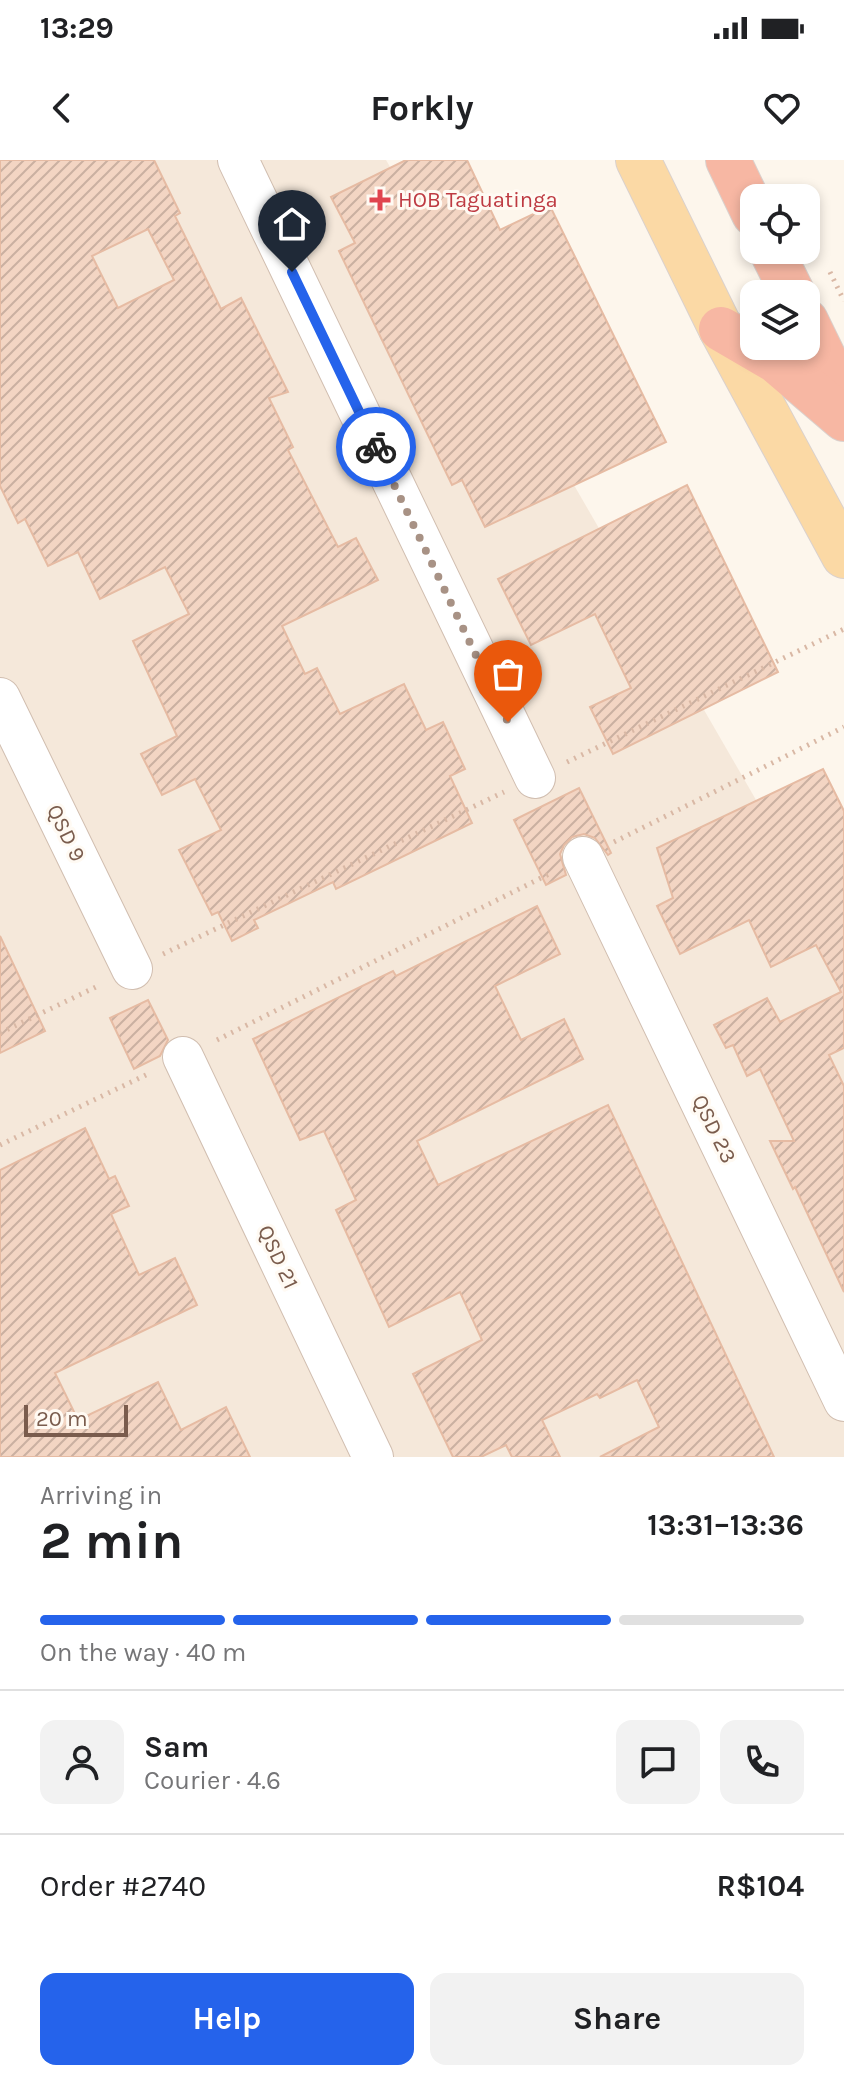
<!DOCTYPE html>
<html lang="en">
<head>
<meta charset="utf-8">
<style>
  :root { --surface:#fff; --page:#f2f2f2; --text:#202124; --muted:#757577; --line:#e0e0e0; --accent:#2563eb }
  body { margin:0; font-family:Karla,sans-serif; background:var(--page); color:var(--text); height:100vh; display:flex; flex-direction:column; font-size:30px; white-space:nowrap }
  * { box-sizing:border-box; margin:0 }
  p { font-size:26px; color:var(--muted) }
  .icon { flex:none; width:44px; height:44px; fill:none; stroke:currentColor; stroke-width:2; stroke-linecap:round; stroke-linejoin:round }
  .map { position:relative; height:1297px; overflow:hidden }
  .side { display:flex; flex-direction:column; background:var(--surface); flex:1 }
  .side>* { flex:none }
  .controls { position:absolute; left:740px; top:24px; display:grid; gap:16px }
  .controls a { display:grid; place-items:center; width:80px; height:80px; border-radius:16px; background:var(--surface); box-shadow:0 4px 12px #0003; font-size:40px }
  .scale { position:absolute; left:24px; bottom:20px; width:104px; box-sizing:border-box; padding-left:8px; border:4px solid #7a5c4d; border-top:0; font-size:22px; line-height:28px; white-space:nowrap; color:#7a5c4d; -webkit-text-stroke:6px #fffaf3; paint-order:stroke }
  .pin { position:absolute; display:grid; place-items:center; width:68px; height:68px; color:#fff; margin:-82px -34px; border-radius:50% 50% 50% 0; rotate:-45deg; box-shadow:0 0 8px #0007 }
  .pin .icon { rotate:45deg }
  .courier { position:absolute; display:grid; place-items:center; width:80px; height:80px; margin:-40px; border:6px solid #2563eb; border-radius:50%; background:#fff; color:#222; box-shadow:0 2px 10px #0007 }
  .head em { font-style:normal; font-weight:700 }
  .head div { display:flex; flex-direction:column-reverse }
  .head { display:flex; align-items:center; justify-content:space-between; height:136px; padding:0 40px }
  h1 { font-size:52px; font-weight:700; line-height:60px }
  .bar { display:grid; grid-template-columns:repeat(4,1fr); gap:12px 8px; align-content:center; height:96px; padding:0 40px }
  .bar i { height:10px; border-radius:6px; background:var(--line) }
  .bar .current { background:var(--accent) }
  .bar p { grid-column:span 4 }
  .line { display:flex; align-items:center; gap:20px; padding:0 40px; border-top:2px solid var(--line) }
  .line div { flex:1 }
  .round { display:grid; place-items:center; flex:none; width:84px; height:84px; border-radius:16px; background:var(--page) }
  .button { display:flex; gap:16px; margin-top:auto; padding:16px 40px }
  .button a { flex:1; height:92px; border-radius:16px; background:var(--accent); color:#fff; font-size:32px; font-weight:700; line-height:92px; text-align:center }
  .button a+a { background:var(--page); color:var(--text) }
  .status { display:flex; justify-content:space-between; align-items:center; height:56px; padding:0 40px; background:var(--surface); direction:ltr }
  .status svg { height:22px; fill:currentColor }
  header { display:flex; justify-content:space-between; align-items:center; height:104px; padding:0 40px; background:var(--surface); font-size:36px; font-weight:700 }
  .map>svg:first-child { display:block }
</style>
</head>
<body>
<div class="status"><b>13:29</b><svg viewBox="0 0 49 12"><path d="M0 12V9h3v3zM5 12V6h3v6zM10 12V3h3v9zM15 12V0h3v12zM26 1h20v11H26zM47 4h2v5h-2z"/></svg></div>
<header><svg class="icon" aria-label="back" viewBox="0 0 24 24"><path d="M15 5l-7 7 7 7"/></svg>Forkly<svg class="icon" aria-label="heart" viewBox="0 0 24 24"><path d="M12 20l-8-8c-3-5 5-10 8-4 3-6 11-1 8 4z"/></svg></header>
<div class="map">
<svg width="844" height="1297" viewBox="0 0 844 1297">
  <defs>
    <pattern id="building-hatch" width="6" height="6" patternUnits="userSpaceOnUse" patternTransform="scale(2)"><rect width="6" height="6" fill="#f3d5c3"/><path d="M-1 1l2-2M0 6l6-6M5 7l2-2" fill="none" stroke="#cab0a1"/></pattern>
  </defs>
  <rect width="100%" height="100%" fill="#fdf6ec"/>
  <polygon fill="#f5e8da" points="0,0 386,0 844,792 844,1297 0,1297"/>
  <g fill="url(#building-hatch)" stroke="#e6bba3" stroke-width="2" fill-rule="evenodd">
    <path d="M0 0H154L180 53 175 56 221 149 241 138 288 232 269 238 293 287 288 290 338 387 356 378 378 420 282 466 305 514 317 508 340 554 404 524 426 570 443 562 465 609 450 616 472 663 336 729 333 722 254 760 258 768 232 781 218 752 212 755 179 690 221 670 195 619 162 635 141 594 177 576 133 481 189 454 165 407 100 439 78 392 48 406 25 359 18 363 0 326ZM148 69 174 120 118 148 92 96Z"/>
    <polygon points="406,0 467,0 500,70 550,46 666,282 485,367 462,320 452,325 339,91 355,83 331,37"/>
    <polygon points="687,325 778,512 613,594 590,547 631,528 595,454 531,485 498,419"/>
    <polygon points="823,609 844,651 844,888 829,895 844,926 844,1132 795,1027 793,1029 770,981 794,981 760,909 747,916 733,885 726,888 714,865 767,838 780,862 841,832 816,785 771,807 749,760 680,794 657,746 673,738 657,688"/>
    <polygon points="579,628 611,693 608,695 595,678 584,674 572,677 564,685 560,694 566,715 546,725 514,660"/>
    <polygon points="537,746 560,794 495,826 521,880 564,859 583,899 417,981 438,1025 608,945 774,1297 600,1297 659,1267 637,1220 600,1238 597,1234 542,1260 560,1297 512,1297 506,1285 481,1297 453,1297 413,1214 482,1180 460,1132 389,1167 336,1050 356,1040 324,971 300,980 253,879 393,811 396,816"/>
    <polygon points="0,776 45,871 0,893"/>
    <polygon points="148,840 168,880 160,896 134,909 110,858"/>
    <polygon points="85,968 109,1019 115,1016 129,1046 111,1054 139,1115 175,1098 197,1145 55,1213 78,1260 158,1222 181,1270 226,1247 250,1297 0,1297 0,1010"/>
  </g>
  <g fill="none" stroke-linecap="round" stroke-linejoin="round">
    <defs>
      <g id="minor">
        <polyline points="238,0 535,618"/>
        <polyline points="0,538 132,809"/>
        <polyline points="583,697 844,1241"/>
        <polyline points="183,897 373,1297"/>
      </g>
      <polyline id="major" points="638,0 721,169 844,396"/>
      <g id="highway">
        <polyline points="728,0 754,54"/>
        <polyline points="771,90 793,134"/>
        <polyline points="806,161 844,239"/>
        <polyline points="721,169 776,201 844,259"/>
      </g>
    </defs>
    <use href="#minor" stroke="#d1beb0" stroke-width="42"/>
    <use href="#major" stroke="#dad1cd" stroke-width="46"/>
    <use href="#highway" stroke="#dad1cd" stroke-width="46"/>
    <g stroke="#d9b8a5" stroke-width="5" stroke-dasharray="2 6" stroke-linecap="butt">
      <polyline points="830,112 844,141"/>
      <polyline points="567,602 844,469"/>
      <polyline points="614,682 844,567"/>
      <polyline points="163,794 504,632"/>
      <polyline points="0,873 100,825"/>
      <polyline points="217,880 551,713"/>
      <polyline points="0,985 150,913"/>
    </g>
    <use href="#minor" stroke="#fff" stroke-width="40"/>
    <use href="#major" stroke="#fbd9a5" stroke-width="44"/>
    <use href="#highway" stroke="#f7b7a3" stroke-width="44"/>
  </g>
  <g fill="none" stroke-linecap="round" stroke-linejoin="round">
    <polyline stroke="#a89285" stroke-width="8" stroke-dasharray="0 14.4" points="376,287 508,562"/>
    <polyline stroke="#2563eb" stroke-width="10" points="292,112 376,287"/>
  </g>
  <path fill="#e0444e" stroke="#fffaf3" stroke-width="3" d="M376 28h8v8h8v8h-8v8h-8v-8h-8v-8h8z"/>
  <g text-anchor="middle" dominant-baseline="central" stroke-width="6" stroke-linejoin="round" paint-order="stroke">
    <g font-size="22" fill="#be3a42" stroke="#fffaf3" text-anchor="start">
      <text x="398" y="40">HOB Taguatinga</text>
    </g>
    <g font-size="22" fill="#7a5c4d" stroke="#fffaf3">
      <text transform="translate(66 673) rotate(64)">QSD 9</text>
      <text transform="translate(714 969) rotate(64)">QSD 23</text>
      <text transform="translate(278 1097) rotate(65)">QSD 21</text>
    </g>
  </g>
</svg>
<div class="controls">
<a><svg class="icon" aria-label="locate" viewBox="0 0 24 24"><circle cx="12" cy="12" r="6"/><path d="M12 2v4M12 18v4M2 12h4M18 12h4"/></svg></a>
<a><svg class="icon" aria-label="layers" viewBox="0 0 24 24"><path d="M12 4l9 5-9 5-9-5zM3 14l9 5 9-5"/></svg></a>
</div>
<div class="scale">20 m</div>
<div class="pin" style="left:508px;top:562px;background:#ea580c"><svg class="icon" aria-label="bag" viewBox="0 0 24 24"><path d="M5 8h14l-1 12H6zM9 8a3 3 0 0 1 6 0"/></svg></div>
<div class="pin" style="left:292px;top:112px;background:#1f2937"><svg class="icon" aria-label="home" viewBox="0 0 24 24"><path d="M3 11l9-7 9 7M6 9v11h12V9"/></svg></div>
<div class="courier" style="left:376px;top:287px"><svg class="icon" aria-label="bike" viewBox="0 0 24 24"><circle cx="6" cy="16" r="4"/><circle cx="18" cy="16" r="4"/><path d="M6 16l4-8h5l3 8M10 8l3 8H6M13 5h3"/></svg></div>
</div>
<section class="side">
<div class="head"><div><h1>2 min</h1><p>Arriving in</p></div><em>13:31–13:36</em></div>
<div class="bar"><i class="current"></i><i class="current"></i><i class="current"></i><i></i><p>On the way · 40 m</p></div>
<div class="line" style="height:144px"><a class="round"><svg class="icon" aria-label="person" viewBox="0 0 24 24"><circle cx="12" cy="8" r="4"/><path d="M4 21q1-7 8-7t8 7"/></svg></a><div><b>Sam</b><p>Courier · 4.6</p></div><a class="round"><svg class="icon" aria-label="chat" viewBox="0 0 24 24"><path d="M4 5h16v11H9l-5 4z"/></svg></a><a class="round"><svg class="icon" aria-label="phone" viewBox="0 0 24 24"><path d="M5 4h4l2 5-3 2q2 4 5 5l2-3 5 2v4C11 20 4 13 5 4z"/></svg></a></div>
<div class="line" style="height:104px"><div>Order #2740</div><b>R$104</b></div>
<div class="button"><a>Help</a><a>Share</a></div>
</section>
</body>
</html>
